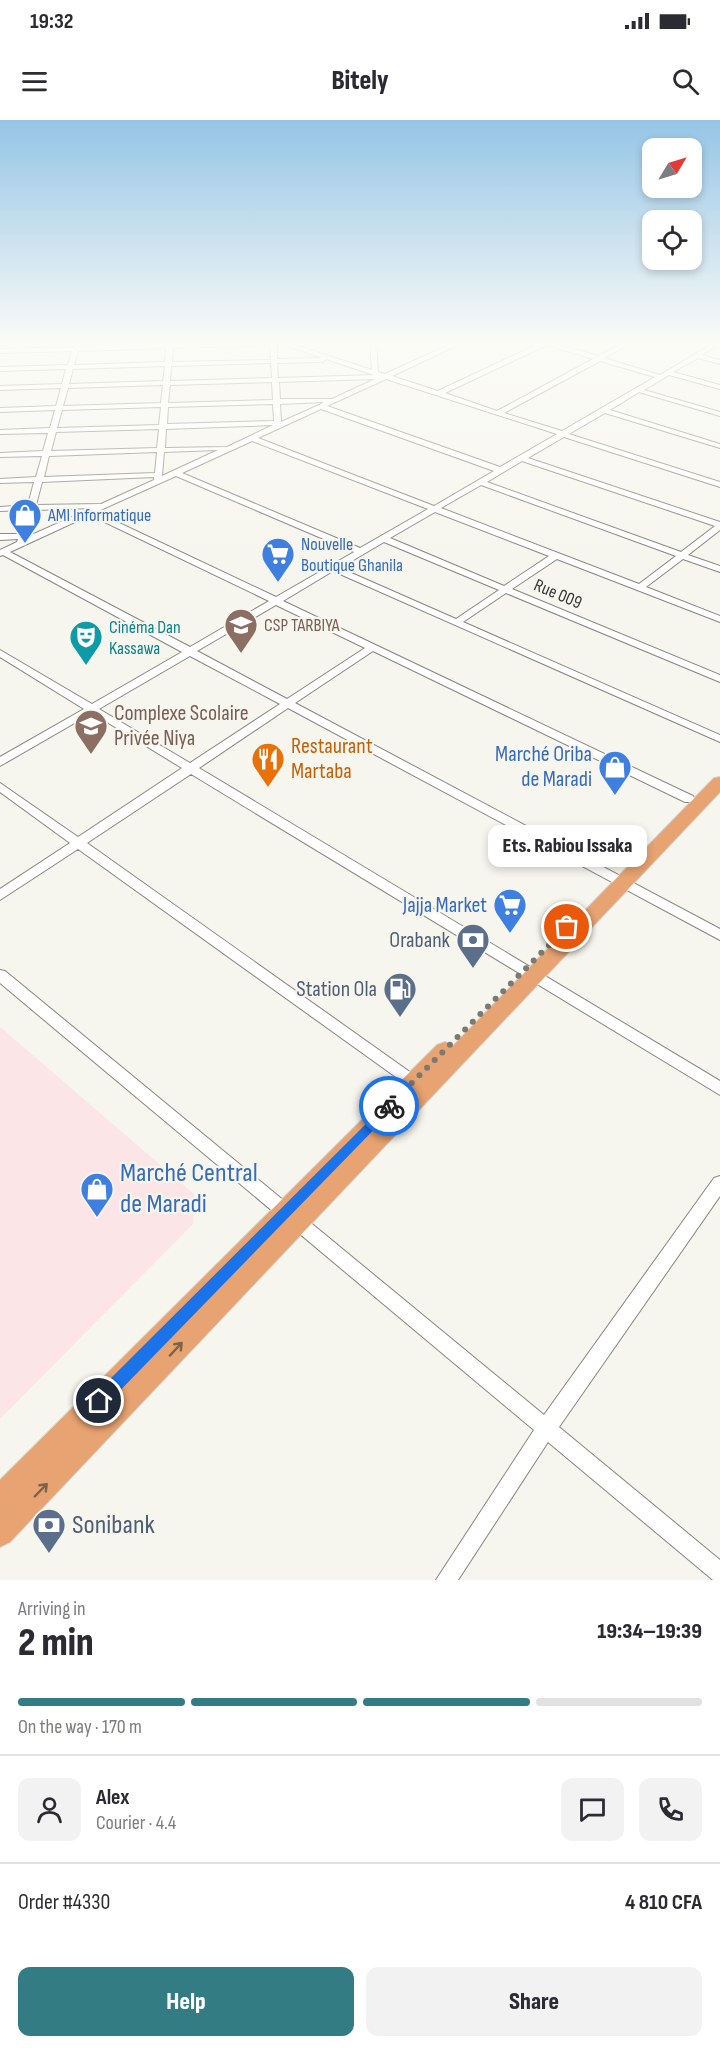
<!DOCTYPE html>
<html lang="en">
<head>
<meta charset="utf-8">
<style>
  :root { --surface:#fff; --page:#f2f2f3; --text:#2b2b33; --muted:#7c7c81; --line:#e1e1e2; --accent:#347c83 }
  body { margin:0; font-family:"Sofia Sans Condensed",sans-serif; background:var(--page); color:var(--text); height:100vh; display:flex; flex-direction:column; font-size:22px; white-space:nowrap }
  * { box-sizing:border-box; margin:0 }
  p { font-size:20px; color:var(--muted) }
  .icon { flex:none; width:33px; height:33px; fill:none; stroke:currentColor; stroke-width:2; stroke-linecap:round; stroke-linejoin:round }
  .map { position:relative; height:1460px; overflow:hidden }
  .details { display:flex; flex-direction:column; background:var(--surface); flex:1 }
  .details>* { flex:none }
  .needle { width:39px; rotate:52deg }
  .buttons { position:absolute; left:642px; top:18px; display:grid; gap:12px }
  .buttons a { display:grid; place-items:center; width:60px; height:60px; border-radius:12px; background:var(--surface); box-shadow:0 3px 9px #0003; font-size:30px }
  .pin { position:absolute; display:grid; place-items:center; width:51px; height:51px; color:#fff; margin:-26px; border:3px solid #fff; border-radius:50%; box-shadow:0 2px 6px #0007 }
  .courier { position:absolute; display:grid; place-items:center; width:60px; height:60px; margin:-30px; border:4px solid #1a73e8; border-radius:50%; background:#fff; color:#222; box-shadow:0 2px 8px #0007 }
  .bubble { position:absolute; height:42px; border-radius:12px; background:var(--surface); box-shadow:0 3px 9px #0003; font-size:20px; font-weight:800; line-height:42px; text-align:center }
  .overview em { font-style:normal; font-weight:800 }
  .overview div { display:flex; flex-direction:column-reverse }
  .overview { display:flex; align-items:center; justify-content:space-between; height:102px; padding:0 18px }
  h1 { font-size:39px; font-weight:800; line-height:45px }
  .bar { display:grid; grid-template-columns:repeat(4,1fr); gap:9px 6px; align-content:center; height:72px; padding:0 18px }
  .bar i { height:8px; border-radius:4px; background:var(--line) }
  .bar .active { background:var(--accent) }
  .bar p { grid-column:span 4 }
  .line { display:flex; align-items:center; gap:15px; padding:0 18px; border-top:2px solid var(--line) }
  .line div { flex:1 }
  .round { display:grid; place-items:center; flex:none; width:63px; height:63px; border-radius:12px; background:var(--page) }
  .button { display:flex; gap:12px; margin-top:auto; padding:12px 18px }
  .button a { flex:1; height:69px; border-radius:12px; background:var(--accent); color:#fff; font-size:24px; font-weight:800; line-height:69px; text-align:center }
  .button a+a { background:var(--page); color:var(--text) }
  .status { display:flex; justify-content:space-between; align-items:center; height:42px; padding:0 30px; background:var(--surface); direction:ltr }
  .status svg { height:16px; fill:currentColor }
  header { display:flex; justify-content:space-between; align-items:center; height:78px; padding:0 18px; background:var(--surface); font-size:27px; font-weight:800 }
  .map>svg:first-child { display:block }
</style>
</head>
<body>
<div class="status"><b>19:32</b><svg viewBox="0 0 49 12"><path d="M0 12V9h3v3zM5 12V6h3v6zM10 12V3h3v9zM15 12V0h3v12zM26 1h20v11H26zM47 4h2v5h-2z"/></svg></div>
<header><svg class="icon" aria-label="menu" viewBox="0 0 24 24"><path d="M4 6h16M4 12h16M4 18h16"/></svg>Bitely<svg class="icon" aria-label="search" viewBox="0 0 24 24"><circle cx="10" cy="10" r="6"/><path d="M15 15l6 6"/></svg></header>
<div class="map">
<svg width="720" height="1460" viewBox="0 0 720 1460">
  <rect width="100%" height="100%" fill="#f7f6ee"/>
  <polygon fill="#fbe5e6" points="0,907 194,1074 194,1085 193,1104 0,1299"/>
  <g fill="none" stroke-linecap="round" stroke-linejoin="round">
    <defs>
      <g id="minor">
        <path d="M74 223H80L79 227 167 223H277V239L322 238 279 223H289L372 250 370 223H376L378 252 385 254 453 223H462L392 256 438 271 540 223H554L598 236 623 223H631L604 238 660 255 714 223H720L702 235 720 240V244L698 238 673 252 720 265V269L669 255 644 270 720 292V296L639 272 610 290 720 324V328L605 293 569 314 720 362V367L564 317 528 338 720 402V410L688 435 720 446V452L683 439 646 467 720 496V502L557 439 512 469 720 555V562L506 473 463 502 720 615V622L333 451 283 481 693 676 695 679 693 682H685L373 531 295 583 720 809V820L288 588 199 648 720 961V975L191 654 87 723 424 962 426 966 424 970 419 972 414 970 78 729 0 780V769L70 723 0 672V663L78 717 182 648 92 593 0 646V637L84 589 0 537V530L92 584 182 532 3 435 0 436V430L17 422 18 419 0 420V414H20L26 390 0 391V387L28 385 34 362 0 363V359L36 357 42 336 0 337V333L43 331 48 313 0 314V310L50 308 55 290 0 292V288L56 286 61 268 0 270V266L62 264 66 249 0 251V247L68 245 72 231 0 233V229L73 227ZM270 225 271 240 172 242 173 228ZM547 225 593 239 497 291 445 273ZM166 228 165 242 74 245 78 231ZM326 239 374 255 278 258 277 243 323 242ZM600 241 655 257 562 311 504 293ZM271 243 272 258 170 261 171 246ZM165 246 163 261 69 264 73 249ZM375 259 332 279H280L279 262ZM386 259 557 314 500 347 327 286ZM272 262 273 280 168 283 170 265ZM163 265 161 283 63 286 68 268ZM324 282 319 285 281 302 280 284ZM273 284 274 301 167 304 168 287ZM161 287 159 305 57 308 62 290ZM321 289 494 351 434 386 258 318ZM273 305 227 327 165 328 166 309ZM159 309 157 328 51 331 56 312ZM252 321 428 389 360 428 182 353ZM218 330 162 356 164 332ZM157 332 155 353 44 357 49 336ZM522 341 715 406 681 432 487 362ZM176 356 354 432 276 477 96 392ZM154 357V360L101 384 36 385 42 362ZM481 365 676 436 639 464 441 388ZM92 388 27 417 35 390ZM435 392 549 436 504 466 390 418ZM90 395 269 481 190 527 10 432ZM384 422 499 470 456 499 340 448ZM276 485 365 528 287 579 197 531ZM190 536 280 584 190 643 99 589Z"/>
        <polygon points="0,850 5,851 544,1295 714,1058 720,1056 720,1076 559,1307 720,1440 720,1460 713,1460 548,1322 458,1460 436,1460 534,1310 0,863"/>
      </g>
      <polygon id="highway" points="720,657 720,672 10,1422 0,1427 0,1360 437,925 445,922 453,926 714,658"/>
    </defs>
    <use href="#minor" stroke="#87857f" stroke-width="2"/>
    <use href="#highway" stroke="#d3d3d2" stroke-width="2"/>
    <use href="#minor" fill="#fff" fill-rule="evenodd"/>
    <use href="#highway" fill="#e7a371" fill-rule="evenodd"/>
  </g>
  <defs><path id="oneway-shaft" d="M-6 0H5M1.5-3L5.5 0L1.5 3" fill="none" stroke-width="1.6" stroke-linecap="round" stroke-linejoin="round" transform="scale(1.5)"/></defs>
  <g stroke="#7d624c">
    <use href="#oneway-shaft" transform="translate(176 1229) rotate(-47)"/>
    <use href="#oneway-shaft" transform="translate(41 1370) rotate(-46)"/>
  </g>
  <linearGradient id="sky" x2="0" y2="1"><stop stop-color="#95c5e6"/><stop offset="0.52" stop-color="#fbfbf7"/><stop offset="1" stop-color="#fbfbf7" stop-opacity="0"/></linearGradient>
  <rect width="720" height="428" fill="url(#sky)"/>
  <polygon fill="#1a73e8" points="389,981 395,986 393,990 105,1286 99,1288 94,1286 92,1281 94,1275"/>
  <g fill="none" stroke-linecap="round" stroke-linejoin="round">
    <polyline stroke="#7a7974" stroke-width="6" stroke-dasharray="0 10.8" points="389,986 567,807"/>
  </g>
  <defs>
    <symbol id="shop-pin" viewBox="-11 -11 22 30"><path d="M0 17L-7.5 6A9.5 9.5 0 1 1 7.5 6Z" fill="#3f7fe0" stroke="#f7f6ee"/><path d="M-5-2.5h2.3a2.7 3.5 0 0 1 5.4 0H5L5.5 6h-11ZM-1.5-2.5h3a1.5 2.3 0 0 0-3 0Z" fill="#fff"/></symbol>
    <symbol id="supermarket-pin" viewBox="-11 -11 22 30"><path d="M0 17L-7.5 6A9.5 9.5 0 1 1 7.5 6Z" fill="#3f7fe0" stroke="#f7f6ee"/><path d="M-6-5.5h2.5l.6 2H6L4.5 2H-2.5L-4.4-4H-6ZM-1.5 3.2a1.3 1.3 0 1 0 .1 0ZM3 3.2a1.3 1.3 0 1 0 .1 0Z" fill="#fff"/></symbol>
    <symbol id="school-pin" viewBox="-11 -11 22 30"><path d="M0 17L-7.5 6A9.5 9.5 0 1 1 7.5 6Z" fill="#8d6e63" stroke="#f7f6ee"/><path d="M0-5L7-2L0 1L-7-2ZM-4 1L0 2.5L4 1V4Q0 6-4 4Z" fill="#fff"/></symbol>
    <symbol id="theatre-pin" viewBox="-11 -11 22 30"><path d="M0 17L-7.5 6A9.5 9.5 0 1 1 7.5 6Z" fill="#0f9aa8" stroke="#f7f6ee"/><path d="M-5-5.5Q0-4 5-5.5V0Q5 5 0 6Q-5 5-5 0ZM-3.3-2.5H-1v1.5H-3.3ZM1-2.5H3.3v1.5H1ZM-2.8 1Q0 5.5 2.8 1Z" fill="#fff"/></symbol>
    <symbol id="restaurant-pin" viewBox="-11 -11 22 30"><path d="M0 17L-7.5 6A9.5 9.5 0 1 1 7.5 6Z" fill="#e8710a" stroke="#f7f6ee"/><path d="M-5-6h1v4h1v-4h1v4h1v-4h1v5L-1.5 .5V6h-2V.5L-5-1ZM5-6V6H3V1.5H1.5Q1.5-4 5-6Z" fill="#fff"/></symbol>
    <symbol id="bank-pin" viewBox="-11 -11 22 30"><path d="M0 17L-7.5 6A9.5 9.5 0 1 1 7.5 6Z" fill="#5c6f8a" stroke="#f7f6ee"/><path d="M-6-4H6V4H-6ZM0-2.3a2.3 2.3 0 1 0 0 4.6a2.3 2.3 0 1 0 0-4.6Z" fill="#fff"/></symbol>
    <symbol id="fuel-pin" viewBox="-11 -11 22 30"><path d="M0 17L-7.5 6A9.5 9.5 0 1 1 7.5 6Z" fill="#5c6f8a" stroke="#f7f6ee"/><path d="M-5.5-6h7V0h2V4h1.3V-2.5L3-4.5l.8-.8L6-3V5H2.5V1h-1V6h-7ZM-4.2-4.7v3.2H.2V-4.7Z" fill="#fff"/></symbol>
  </defs>
  <g fill-rule="evenodd">
    <use href="#shop-pin" x="6" y="376" width="38" height="52"/>
    <use href="#supermarket-pin" x="259" y="415" width="38" height="52"/>
    <use href="#school-pin" x="222" y="486" width="38" height="52"/>
    <use href="#theatre-pin" x="67" y="498" width="38" height="52"/>
    <use href="#school-pin" x="72" y="587" width="38" height="52"/>
    <use href="#restaurant-pin" x="249" y="620" width="38" height="52"/>
    <use href="#shop-pin" x="596" y="628" width="38" height="52"/>
    <use href="#supermarket-pin" x="491" y="766" width="38" height="52"/>
    <use href="#bank-pin" x="454" y="801" width="38" height="52"/>
    <use href="#fuel-pin" x="381" y="850" width="38" height="52"/>
    <use href="#shop-pin" x="78" y="1050" width="38" height="52"/>
    <use href="#bank-pin" x="30" y="1386" width="38" height="52"/>
  </g>
  <g text-anchor="middle" dominant-baseline="central" stroke-width="4.5" stroke-linejoin="round" paint-order="stroke">
    <g font-size="18" fill="#366cbe" stroke="#f7f6ee" text-anchor="start">
      <text x="48" y="395">AMI Informatique</text>
      <text x="301" y="424">Nouvelle<tspan x="301" dy="21">Boutique Ghanila</tspan></text>
    </g>
    <g font-size="18" fill="#363633" stroke="#f7f6ee">
      <text transform="translate(558 474) rotate(23)">Rue 009</text>
    </g>
    <g font-size="18" fill="#785e54" stroke="#f7f6ee" text-anchor="start">
      <text x="264" y="505">CSP TARBIYA</text>
    </g>
    <g font-size="18" fill="#0d838f" stroke="#f7f6ee" text-anchor="start">
      <text x="109" y="507">Cinéma Dan<tspan x="109" dy="21">Kassawa</tspan></text>
    </g>
    <g font-size="22" fill="#785e54" stroke="#f7f6ee" text-anchor="start">
      <text x="114" y="593">Complexe Scolaire<tspan x="114" dy="25">Privée Niya</tspan></text>
    </g>
    <g font-size="22" fill="#c56008" stroke="#f7f6ee" text-anchor="start">
      <text x="291" y="626">Restaurant<tspan x="291" dy="25">Martaba</tspan></text>
    </g>
    <g font-size="22" fill="#366cbe" stroke="#f7f6ee" text-anchor="end">
      <text x="592" y="634">Marché Oriba<tspan x="592" dy="25">de Maradi</tspan></text>
      <text x="487" y="785">Jajja Market</text>
    </g>
    <g font-size="22" fill="#4e5e75" stroke="#f7f6ee" text-anchor="end">
      <text x="450" y="820">Orabank</text>
      <text x="377" y="869">Station Ola</text>
    </g>
    <g font-size="27" fill="#366cbe" stroke="#f7f6ee" text-anchor="start">
      <text x="120" y="1053">Marché Central<tspan x="120" dy="31">de Maradi</tspan></text>
    </g>
    <g font-size="27" fill="#4e5e75" stroke="#f7f6ee" text-anchor="start">
      <text x="72" y="1405">Sonibank</text>
    </g>
  </g>
</svg>
<div class="buttons">
<a><svg class="needle" viewBox="-14 -14 28 28"><path d="M0-13l5 13h-10z" fill="#e53935"/><path d="M0 13l5-13h-10z" fill="#7c7c81"/></svg></a>
<a><svg class="icon" aria-label="locate" viewBox="0 0 24 24"><circle cx="12" cy="12" r="6"/><path d="M12 2v4M12 18v4M2 12h4M18 12h4"/></svg></a>
</div>
<div class="pin" style="left:567px;top:807px;background:#ea580c"><svg class="icon" aria-label="bag" viewBox="0 0 24 24"><path d="M5 8h14l-1 12H6zM9 8a3 3 0 0 1 6 0"/></svg></div>
<div class="pin" style="left:99px;top:1281px;background:#1f2937"><svg class="icon" aria-label="home" viewBox="0 0 24 24"><path d="M3 11l9-7 9 7M6 9v11h12V9"/></svg></div>
<div class="courier" style="left:389px;top:986px"><svg class="icon" aria-label="bike" viewBox="0 0 24 24"><circle cx="6" cy="16" r="4"/><circle cx="18" cy="16" r="4"/><path d="M6 16l4-8h5l3 8M10 8l3 8H6M13 5h3"/></svg></div>
<div class="bubble" style="left:488px;top:705px;width:159px">Ets. Rabiou Issaka</div>
</div>
<section class="details">
<div class="overview"><div><h1>2 min</h1><p>Arriving in</p></div><em>19:34–19:39</em></div>
<div class="bar"><i class="active"></i><i class="active"></i><i class="active"></i><i></i><p>On the way · 170 m</p></div>
<div class="line" style="height:108px"><a class="round"><svg class="icon" aria-label="person" viewBox="0 0 24 24"><circle cx="12" cy="8" r="4"/><path d="M4 21q1-7 8-7t8 7"/></svg></a><div><b>Alex</b><p>Courier · 4.4</p></div><a class="round"><svg class="icon" aria-label="chat" viewBox="0 0 24 24"><path d="M4 5h16v11H9l-5 4z"/></svg></a><a class="round"><svg class="icon" aria-label="phone" viewBox="0 0 24 24"><path d="M5 4h4l2 5-3 2q2 4 5 5l2-3 5 2v4C11 20 4 13 5 4z"/></svg></a></div>
<div class="line" style="height:78px"><div>Order #4330</div><b>4 810 CFA</b></div>
<div class="button"><a>Help</a><a>Share</a></div>
</section>
</body>
</html>
